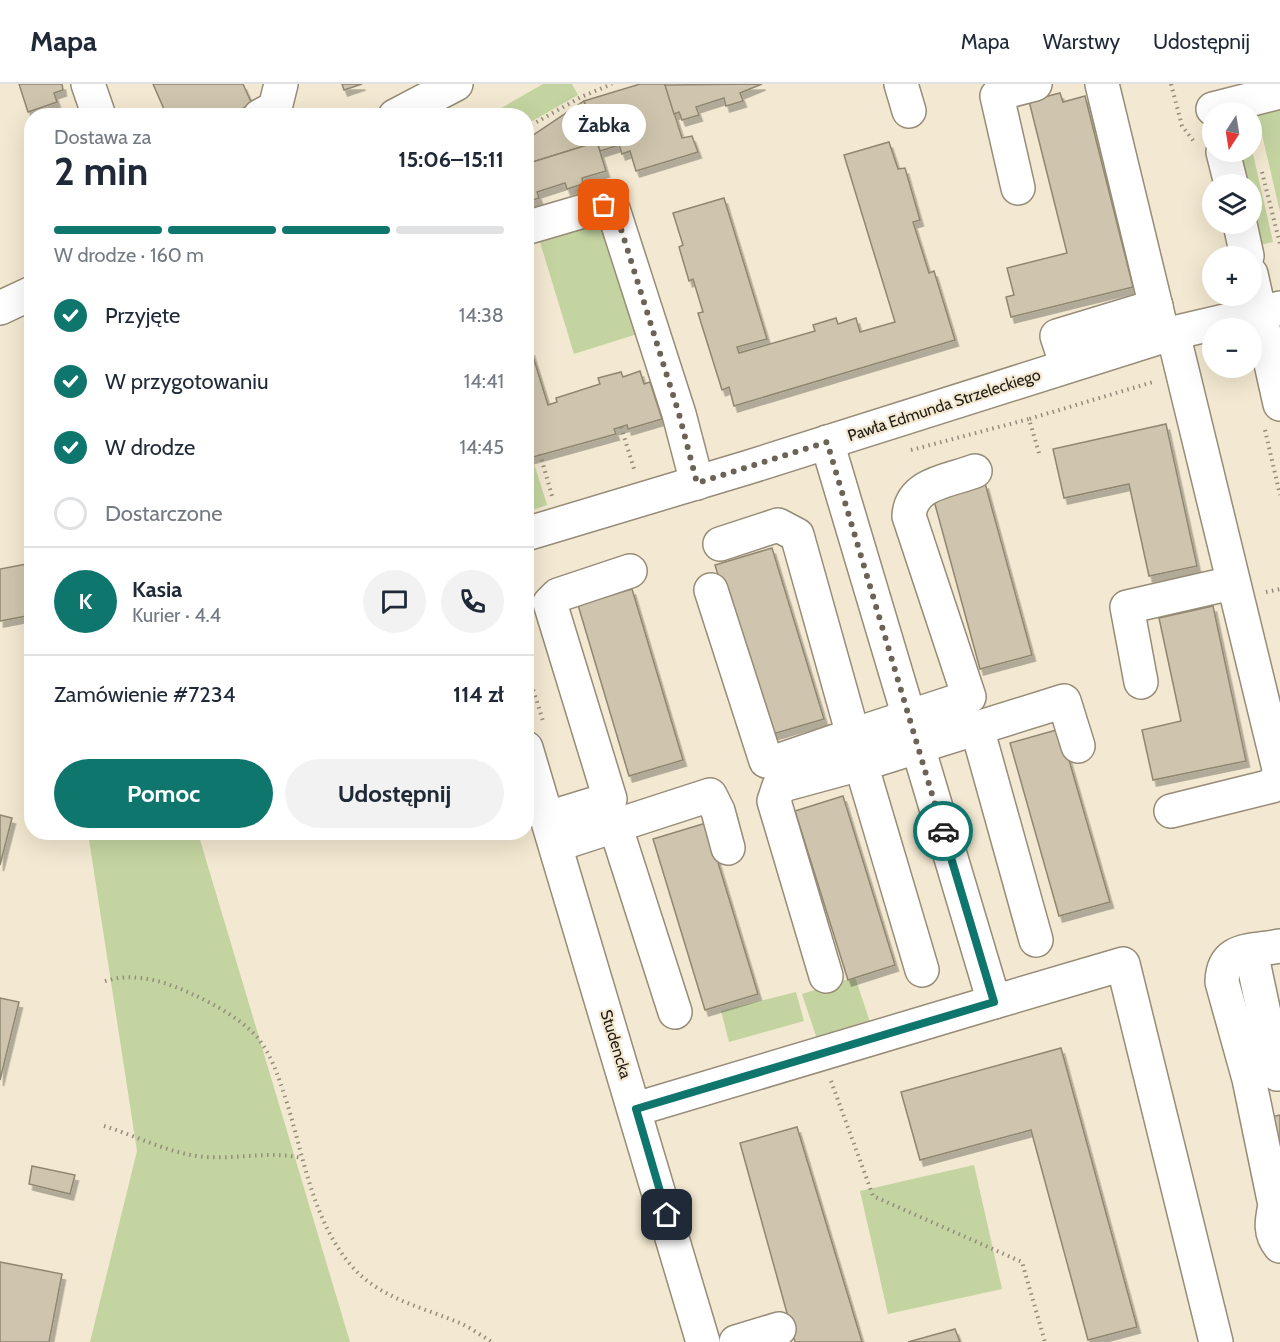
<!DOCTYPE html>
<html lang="pl">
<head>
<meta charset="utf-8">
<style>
  :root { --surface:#fff; --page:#f2f2f3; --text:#1f2937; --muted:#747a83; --line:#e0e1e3; --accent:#0f766e }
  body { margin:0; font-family:Cabin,sans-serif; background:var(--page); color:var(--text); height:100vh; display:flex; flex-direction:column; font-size:22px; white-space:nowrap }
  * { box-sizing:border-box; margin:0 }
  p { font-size:20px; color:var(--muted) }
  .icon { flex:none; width:33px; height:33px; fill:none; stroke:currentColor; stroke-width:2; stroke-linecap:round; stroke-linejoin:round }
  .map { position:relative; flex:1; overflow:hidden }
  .drawer { position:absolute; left:24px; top:24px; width:510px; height:732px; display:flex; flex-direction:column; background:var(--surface); border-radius:24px; box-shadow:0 6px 24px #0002 }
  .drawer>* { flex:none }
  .needle { width:39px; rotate:192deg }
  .controls { position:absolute; left:1202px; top:18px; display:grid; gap:12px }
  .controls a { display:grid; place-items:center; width:60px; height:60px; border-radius:50%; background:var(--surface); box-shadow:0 6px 24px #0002; font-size:30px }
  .pin { position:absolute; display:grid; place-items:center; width:51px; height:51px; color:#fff; margin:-26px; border-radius:12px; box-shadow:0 3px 9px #0006 }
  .courier { position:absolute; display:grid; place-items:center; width:60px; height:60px; margin:-30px; border:4px solid #0f766e; border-radius:50%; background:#fff; color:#222; box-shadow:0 2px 8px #0007 }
  .bubble { position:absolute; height:42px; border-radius:21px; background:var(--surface); box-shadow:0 6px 24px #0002; font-size:20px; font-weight:800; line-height:42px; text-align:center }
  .overview em { font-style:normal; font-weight:800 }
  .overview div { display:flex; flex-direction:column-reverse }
  .overview { display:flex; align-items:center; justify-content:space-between; height:102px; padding:0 30px }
  h1 { font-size:39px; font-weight:800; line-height:45px }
  .bar { display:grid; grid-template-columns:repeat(4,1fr); gap:9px 6px; align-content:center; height:72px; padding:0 30px }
  .bar i { height:8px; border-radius:4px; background:var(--line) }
  .bar .active { background:var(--accent) }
  .bar p { grid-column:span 4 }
  .line { display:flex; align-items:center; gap:15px; padding:0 30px; border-top:2px solid var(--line) }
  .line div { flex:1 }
  .round { display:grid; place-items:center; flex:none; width:63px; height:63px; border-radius:32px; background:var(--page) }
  ol { padding:0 30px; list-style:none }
  li { display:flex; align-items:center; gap:18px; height:66px }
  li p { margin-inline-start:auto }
  li .icon { padding:6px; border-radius:50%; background:var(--accent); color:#fff; stroke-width:4 }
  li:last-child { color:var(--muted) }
  li i { width:33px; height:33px; border:3px solid var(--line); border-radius:50% }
  .action { display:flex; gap:12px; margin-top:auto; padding:12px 30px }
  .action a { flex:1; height:69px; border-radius:36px; background:var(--accent); color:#fff; font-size:24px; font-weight:800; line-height:69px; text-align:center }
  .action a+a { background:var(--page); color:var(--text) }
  header { display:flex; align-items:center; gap:36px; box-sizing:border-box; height:84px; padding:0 30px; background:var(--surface); border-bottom:2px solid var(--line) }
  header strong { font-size:28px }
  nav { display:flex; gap:33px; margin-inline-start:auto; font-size:21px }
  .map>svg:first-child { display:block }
</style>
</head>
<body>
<header>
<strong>Mapa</strong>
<nav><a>Mapa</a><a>Warstwy</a><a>Udostępnij</a></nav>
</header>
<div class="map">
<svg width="1280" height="1258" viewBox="0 0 1280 1258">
  <defs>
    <filter id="shadow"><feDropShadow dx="3.5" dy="6" stdDeviation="0" flood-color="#0004"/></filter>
  </defs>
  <rect width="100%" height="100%" fill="#f3e8d1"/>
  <g fill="#c4d4a0">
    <polygon points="543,0 572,0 578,11 527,40 526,32 489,31"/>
    <polygon points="1280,24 1280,128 1257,29"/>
    <polygon points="1251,61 1273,158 1260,161 1251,125 1251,100 1245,100 1237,68 1251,68"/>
    <polygon points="603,138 637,250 574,270 540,158"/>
    <polygon points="532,373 547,421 527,428 527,375"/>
    <polygon points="88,749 198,749 350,1258 90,1258 137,1067"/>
    <polygon points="855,893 870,938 817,955 802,910"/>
    <polygon points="796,908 804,937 729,958 721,927"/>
    <polygon points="974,1081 1002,1205 888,1230 860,1107"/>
  </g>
  <g fill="#cfc5ae" stroke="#908771" stroke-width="1.5" filter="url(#shadow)">
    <polygon points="19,0 62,0 63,6 54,9 57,18 28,28"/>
    <polygon points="153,0 243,0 252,20 227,32 167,32"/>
    <polygon points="342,0 362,0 344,6"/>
    <polygon points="640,0 665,0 682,54 692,52 698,68 636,87 630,67 622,70 619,61 600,67 584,17"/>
    <polygon points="762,0 740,9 743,17 726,22 724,14 696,23 699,31 682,36 679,28 674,30 665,1"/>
    <polygon points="1060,9 1063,18 1085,12 1133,203 1011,233 1006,213 1014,211 1007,184 1067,169 1029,17"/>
    <polygon points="584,17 597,58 526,80 526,56"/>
    <polygon points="597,58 606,87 582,94 583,100 567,105 565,99 537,108 539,114 526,118 526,80"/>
    <polygon points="889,58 898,85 905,84 920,136 913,138 929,189 934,187 955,256 734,322 729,303 722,306 698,229 703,228 693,195 689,197 679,163 683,161 673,129 724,114 767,255 737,263 739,269 815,247 813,241 836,234 838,240 856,234 860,248 895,238 844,71"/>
    <polygon points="531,266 548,321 557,318 556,314 600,300 598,294 621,288 623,293 640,287 644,300 650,298 662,335 628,345 627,341 614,345 616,350 526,375 526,268"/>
    <polygon points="1166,340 1197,482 1149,492 1129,400 1064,414 1053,365"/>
    <polygon points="985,399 1032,571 980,585 933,413"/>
    <polygon points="772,464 824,635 766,652 715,481"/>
    <polygon points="32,479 32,531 0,537 0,485"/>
    <polygon points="632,505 683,676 629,692 578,521"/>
    <polygon points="1213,522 1246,677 1153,696 1142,646 1181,637 1159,534"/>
    <polygon points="1060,645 1110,818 1059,832 1010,659"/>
    <polygon points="843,712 895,881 848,896 795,727"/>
    <polygon points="0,731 12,734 0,781"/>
    <polygon points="706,739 758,910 705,926 653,755"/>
    <polygon points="0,914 19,918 0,996"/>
    <polygon points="1061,964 1137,1243 1088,1256 1031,1046 920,1076 901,1008"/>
    <polygon points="1280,1031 1280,1101 1262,1035"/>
    <polygon points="797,1043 862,1258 795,1258 740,1059"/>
    <polygon points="32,1082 75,1091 70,1110 29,1100"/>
    <polygon points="0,1178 62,1190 49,1258 0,1258"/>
    <polygon points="955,1245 960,1258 908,1258"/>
  </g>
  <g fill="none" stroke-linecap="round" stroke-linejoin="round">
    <defs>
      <g id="minor">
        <polyline points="88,0 99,32"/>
        <polyline points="901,0 909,27"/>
        <polyline points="1102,0 1163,252"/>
        <polyline points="1213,25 1280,8"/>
        <polyline points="260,32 275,24 281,0"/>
        <polyline points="395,32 456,0"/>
        <polyline points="1223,68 1231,100"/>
        <polyline points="1018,104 997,12 1001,9 1035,0"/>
        <polyline points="1240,140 1247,172"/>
        <polyline points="529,143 604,121 613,125 679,330 697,399"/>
        <polyline points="1251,190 1280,320"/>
        <polyline points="0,224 32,209"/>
        <polyline points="1067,282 1057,252 1156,222"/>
        <polyline points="827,358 994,918 1123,880 1216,1258"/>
        <polyline points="526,450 749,383 1173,249 1280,224"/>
        <path d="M720 460 778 441 797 451 853 651 969 613 909 432C911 399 949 397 975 387"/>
        <polyline points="711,506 766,677 777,677 853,651"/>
        <polyline points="1141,598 1127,523 1232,499"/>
        <polyline points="977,644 1036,856"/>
        <polyline points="526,664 703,1258"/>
        <polyline points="861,680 922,886"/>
        <polyline points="1171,727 1272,702 1280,689 1173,249"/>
        <polyline points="548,734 610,715 550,519 558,511 630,487"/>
        <polyline points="615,741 675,928"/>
        <polyline points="556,761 710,711 718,727 728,764"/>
        <path d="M1280 862C1251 868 1223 862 1222 898L1249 995 1275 1121C1272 1136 1269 1149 1280 1162"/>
        <polyline points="1251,868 1277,990"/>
        <polyline points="826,892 774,717 779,702 875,676 1064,617 1078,662"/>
        <polyline points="636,1025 994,918"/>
        <polyline points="736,1258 779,1245"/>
      </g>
    </defs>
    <use href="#minor" stroke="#968c77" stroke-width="36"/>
    <g stroke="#948c7c" stroke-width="4" stroke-dasharray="1.5 4.5" stroke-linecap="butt">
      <polyline points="1171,0 1182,42 1195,59"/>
      <polyline points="481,29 483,32"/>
      <polyline points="526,44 581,13 612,0"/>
      <polyline points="1251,46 1255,63"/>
      <polyline points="1262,88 1280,160"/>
      <polyline points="621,343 635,388"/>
      <polyline points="1265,346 1280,411"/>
      <polyline points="911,366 1029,335"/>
      <polyline points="1039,369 1029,335 1153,298"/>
      <polyline points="540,370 552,412"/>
      <polyline points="1266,508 1280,505"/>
      <polyline points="526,583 544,640"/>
      <path d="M105 897C134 888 165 897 192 910 214 920 241 935 257 953 273 973 279 995 287 1019 304 1074 312 1133 349 1179 377 1214 422 1223 460 1239 471 1244 482 1252 492 1258"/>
      <polyline points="831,997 873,1112 1022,1178 1045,1258"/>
      <path d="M104 1042C137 1052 170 1070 205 1073 238 1075 270 1067 302 1074"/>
    </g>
    <use href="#minor" stroke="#fff" stroke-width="33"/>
  </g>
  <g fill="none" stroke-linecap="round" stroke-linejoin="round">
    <polyline stroke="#6a6356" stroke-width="6" stroke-dasharray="0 10.8" points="604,121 616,129 679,330 697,399 827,358 943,747"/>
    <polyline stroke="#0f766e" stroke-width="8" points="667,1131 636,1025 994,918 943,747"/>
  </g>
  <g text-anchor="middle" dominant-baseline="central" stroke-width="4.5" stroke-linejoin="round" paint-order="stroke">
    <g font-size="16" fill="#201c14" stroke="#f3e8d1">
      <text transform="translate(944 321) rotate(-18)">Pawła Edmunda Strzeleckiego</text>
      <text transform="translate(616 960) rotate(73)">Studencka</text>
    </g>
  </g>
</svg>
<div class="controls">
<a><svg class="needle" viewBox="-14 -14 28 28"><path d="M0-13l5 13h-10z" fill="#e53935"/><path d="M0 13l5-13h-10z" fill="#747a83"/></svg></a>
<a><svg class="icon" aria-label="layers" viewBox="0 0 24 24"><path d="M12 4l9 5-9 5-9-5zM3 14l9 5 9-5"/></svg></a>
<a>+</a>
<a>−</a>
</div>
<div class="pin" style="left:604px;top:121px;background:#ea580c"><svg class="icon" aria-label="bag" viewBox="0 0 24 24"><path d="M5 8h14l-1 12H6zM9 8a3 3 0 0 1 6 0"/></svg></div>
<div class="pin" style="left:667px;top:1131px;background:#1f2937"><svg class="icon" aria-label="home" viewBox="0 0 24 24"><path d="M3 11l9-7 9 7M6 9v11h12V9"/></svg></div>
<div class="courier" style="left:943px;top:747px"><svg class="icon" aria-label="car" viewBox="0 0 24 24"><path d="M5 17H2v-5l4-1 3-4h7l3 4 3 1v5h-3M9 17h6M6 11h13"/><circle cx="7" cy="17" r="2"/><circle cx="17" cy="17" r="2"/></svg></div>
<div class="bubble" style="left:562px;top:20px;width:84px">Żabka</div>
<section class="drawer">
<div class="overview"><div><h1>2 min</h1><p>Dostawa za</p></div><em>15:06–15:11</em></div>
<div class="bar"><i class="active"></i><i class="active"></i><i class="active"></i><i></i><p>W drodze · 160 m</p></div>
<ol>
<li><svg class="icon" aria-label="check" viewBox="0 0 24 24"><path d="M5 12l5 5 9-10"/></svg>Przyjęte<p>14:38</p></li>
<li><svg class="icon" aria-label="check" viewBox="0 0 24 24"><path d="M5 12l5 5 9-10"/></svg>W przygotowaniu<p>14:41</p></li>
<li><svg class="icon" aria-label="check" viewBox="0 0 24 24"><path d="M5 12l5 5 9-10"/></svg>W drodze<p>14:45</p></li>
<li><i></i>Dostarczone</li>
</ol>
<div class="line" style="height:108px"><b class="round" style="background:var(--accent);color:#fff">K</b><div><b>Kasia</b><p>Kurier · 4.4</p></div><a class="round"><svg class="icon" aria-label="chat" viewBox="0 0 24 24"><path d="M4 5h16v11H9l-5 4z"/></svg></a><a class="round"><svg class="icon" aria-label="phone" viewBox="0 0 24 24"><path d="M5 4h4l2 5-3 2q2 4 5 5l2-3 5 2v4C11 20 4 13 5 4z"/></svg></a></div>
<div class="line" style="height:78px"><div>Zamówienie #7234</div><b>114 zł</b></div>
<div class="action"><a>Pomoc</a><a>Udostępnij</a></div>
</section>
</div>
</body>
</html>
